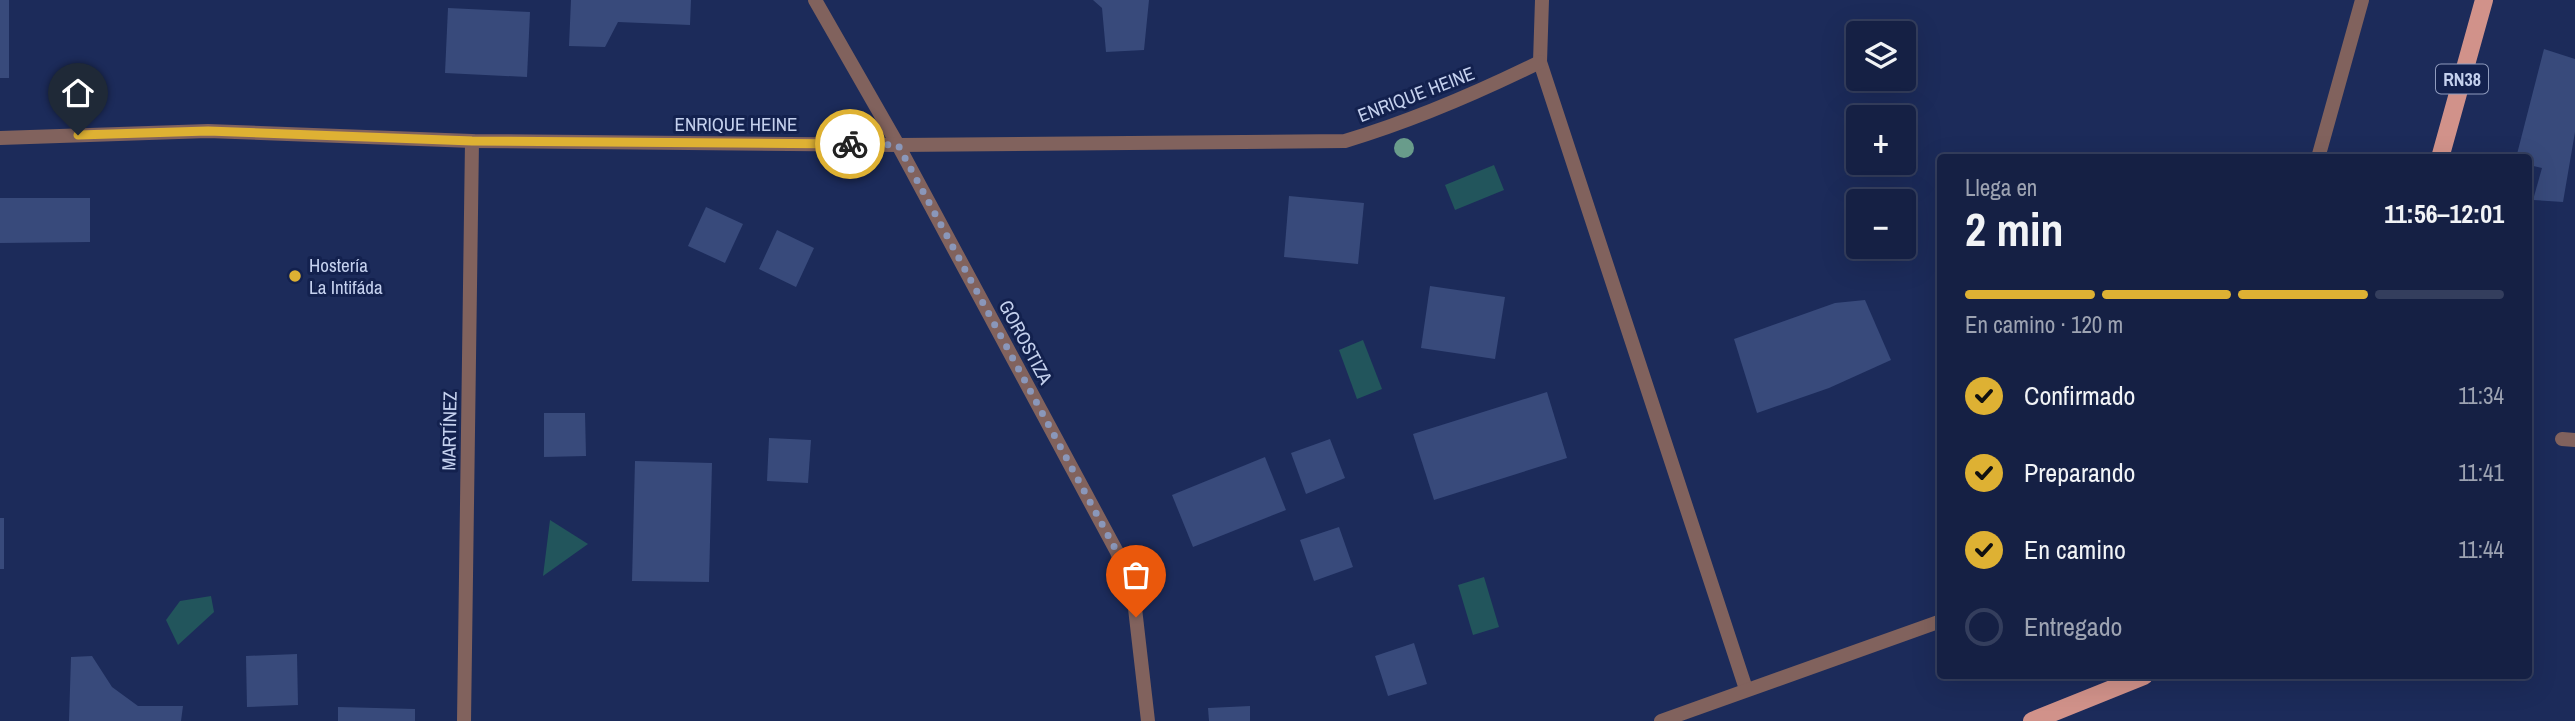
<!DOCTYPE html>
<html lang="es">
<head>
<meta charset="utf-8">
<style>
  :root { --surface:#152044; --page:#222d4f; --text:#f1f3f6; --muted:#9da3b2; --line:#343e5d; --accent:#deb133 }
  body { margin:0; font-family:"Archivo Narrow",sans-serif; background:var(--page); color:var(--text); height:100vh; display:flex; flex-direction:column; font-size:26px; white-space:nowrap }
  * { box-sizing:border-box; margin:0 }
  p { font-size:23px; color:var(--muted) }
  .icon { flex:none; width:38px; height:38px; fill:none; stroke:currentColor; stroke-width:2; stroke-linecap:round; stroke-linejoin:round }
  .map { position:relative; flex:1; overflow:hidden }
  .sheet { position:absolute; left:1937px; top:154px; width:595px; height:525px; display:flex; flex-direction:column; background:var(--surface); border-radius:7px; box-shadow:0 7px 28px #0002,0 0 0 2px var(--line) }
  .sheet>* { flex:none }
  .fabs { position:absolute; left:1846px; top:21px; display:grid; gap:14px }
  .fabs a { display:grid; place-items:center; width:70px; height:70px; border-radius:7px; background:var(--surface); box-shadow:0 7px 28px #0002,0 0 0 2px var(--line); font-size:35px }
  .pin { position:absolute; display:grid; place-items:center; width:60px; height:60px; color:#fff; margin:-72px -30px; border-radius:50% 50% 50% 0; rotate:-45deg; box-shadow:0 0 7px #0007 }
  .pin .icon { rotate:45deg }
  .courier { position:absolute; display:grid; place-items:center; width:70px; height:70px; margin:-35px; border:5px solid #deb133; border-radius:50%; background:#fff; color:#222; box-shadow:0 2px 9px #0007 }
  .headline em { font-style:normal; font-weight:700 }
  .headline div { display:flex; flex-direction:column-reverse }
  .headline { display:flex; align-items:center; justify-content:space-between; height:119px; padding:0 28px }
  h1 { font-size:46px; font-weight:700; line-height:52px }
  .bar { display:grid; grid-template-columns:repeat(4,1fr); gap:10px 7px; align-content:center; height:84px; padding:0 28px }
  .bar i { height:9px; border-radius:5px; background:var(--line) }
  .bar .on { background:var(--accent) }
  .bar p { grid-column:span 4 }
  ol { padding:0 28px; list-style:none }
  li { display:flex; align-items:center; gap:21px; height:77px }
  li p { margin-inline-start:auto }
  li .icon { padding:7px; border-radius:50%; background:var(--accent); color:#111; stroke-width:4 }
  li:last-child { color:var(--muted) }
  li i { width:38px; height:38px; border:4px solid var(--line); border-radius:50% }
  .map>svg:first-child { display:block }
</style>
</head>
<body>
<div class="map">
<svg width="2575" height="721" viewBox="0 0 2575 721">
  <rect width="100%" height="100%" fill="#1c2b5a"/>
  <g fill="#22555c">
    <polygon points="1494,165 1504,190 1455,210 1445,185"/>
    <polygon points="1363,340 1382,389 1357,399 1339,350"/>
    <polygon points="550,520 588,544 543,576"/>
    <polygon points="1484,577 1499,627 1473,635 1458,585"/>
    <polygon points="211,596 214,612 178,645 166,620 180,601"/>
  </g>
  <g fill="#384a7b">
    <rect x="0" y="0" width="9" height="78"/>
    <polygon points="571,0 691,0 690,25 618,22 605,47 569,46"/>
    <polygon points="1093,0 1149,0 1144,50 1106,52 1102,8"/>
    <polygon points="448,8 530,12 527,77 445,73"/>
    <polygon points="2544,49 2575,59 2575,132 2563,202 2533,200 2542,168 2529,165 2529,158 2516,158"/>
    <polygon points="1289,196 1364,203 1358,264 1284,257"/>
    <polygon points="0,198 90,198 90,242 0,243"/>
    <polygon points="706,207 743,224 725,263 688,246"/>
    <polygon points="777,230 814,248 796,287 759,269"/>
    <polygon points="1430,286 1505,297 1495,359 1421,348"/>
    <polygon points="1865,300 1891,360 1829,388 1757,413 1734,339 1835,303"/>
    <polygon points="1547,392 1567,458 1434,500 1413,434"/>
    <polygon points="544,413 585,413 586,456 544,457"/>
    <polygon points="769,438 811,440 808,483 767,481"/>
    <polygon points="1330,439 1345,478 1306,494 1291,453"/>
    <polygon points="1265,457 1286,510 1193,547 1172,495"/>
    <polygon points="635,461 712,463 709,582 632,581"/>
    <rect x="0" y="518" width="4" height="51"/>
    <polygon points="1339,527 1353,567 1314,581 1300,540"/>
    <polygon points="1414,643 1427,684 1388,696 1375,656"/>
    <polygon points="297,654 298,705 247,707 246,656"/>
    <polygon points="92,656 112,687 138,706 183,706 181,721 69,721 71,657"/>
    <polygon points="1250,706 1250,721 1209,721 1208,708"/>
    <polygon points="338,707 415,709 415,721 338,721"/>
  </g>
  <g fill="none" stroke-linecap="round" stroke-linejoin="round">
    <g stroke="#81625d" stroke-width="14">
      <polyline points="815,0 898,145 1117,552 1133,591 1148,721"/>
      <polyline points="1542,0 1540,62 1746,689"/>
      <path d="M0 138 208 131 472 141 898 145 1345 141C1412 121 1477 93 1540 62"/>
      <polyline points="2318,158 2362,0"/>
      <polyline points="2562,439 2575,440"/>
      <polyline points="464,721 472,141"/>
      <polyline points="1661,721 1941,621"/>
    </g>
    <g stroke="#d1928a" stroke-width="18">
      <polyline points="2440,158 2484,0"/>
      <polyline points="2032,721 2144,676"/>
    </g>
  </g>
  <circle fill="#699c8b" cx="1404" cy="148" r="10"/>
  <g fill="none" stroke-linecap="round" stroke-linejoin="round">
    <polyline stroke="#8a97ba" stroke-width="7" stroke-dasharray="0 12.6" points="850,144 898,145 1117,552 1133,591 1136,617"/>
    <polyline stroke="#deb133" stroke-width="9" points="78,135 208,131 472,141 850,144"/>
  </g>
  <circle fill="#deb133" stroke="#13214e" stroke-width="2.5" cx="295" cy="276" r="7"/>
  <g text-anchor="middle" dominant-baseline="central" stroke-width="6" stroke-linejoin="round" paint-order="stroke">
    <rect fill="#13214e" stroke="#909cbe" stroke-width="2" x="2436" y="64.5" width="52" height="29" rx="5"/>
    <g font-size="18" font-weight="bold" fill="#c5d1ee">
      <text x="2462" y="79">RN38</text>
    </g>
    <g font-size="19" fill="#c5d1ee" stroke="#13214e">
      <text transform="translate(1416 94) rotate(-21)">ENRIQUE HEINE</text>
      <text x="736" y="124">ENRIQUE HEINE</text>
      <text transform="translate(1026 342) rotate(62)">GOROSTIZA</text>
      <text transform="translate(449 431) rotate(-89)">MARTÍNEZ</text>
    </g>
    <g font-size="19" fill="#c5d1ee" stroke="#13214e" text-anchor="start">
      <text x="309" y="265">Hostería<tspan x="309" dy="22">La Intifáda</tspan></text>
    </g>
  </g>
</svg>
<div class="fabs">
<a><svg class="icon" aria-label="layers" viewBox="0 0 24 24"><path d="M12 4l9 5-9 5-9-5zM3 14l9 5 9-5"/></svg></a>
<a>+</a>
<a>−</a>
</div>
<div class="pin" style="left:1136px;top:617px;background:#ea580c"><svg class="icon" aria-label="bag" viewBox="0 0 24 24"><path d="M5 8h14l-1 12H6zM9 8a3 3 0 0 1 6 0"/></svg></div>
<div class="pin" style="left:78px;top:135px;background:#1f2937"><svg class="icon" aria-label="home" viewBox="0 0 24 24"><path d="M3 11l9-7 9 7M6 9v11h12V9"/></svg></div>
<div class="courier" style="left:850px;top:144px"><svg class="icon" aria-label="bike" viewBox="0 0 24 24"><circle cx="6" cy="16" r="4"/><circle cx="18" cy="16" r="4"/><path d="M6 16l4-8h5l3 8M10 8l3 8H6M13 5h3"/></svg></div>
<section class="sheet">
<div class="headline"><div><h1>2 min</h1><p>Llega en</p></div><em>11:56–12:01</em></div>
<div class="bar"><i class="on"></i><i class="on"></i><i class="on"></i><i></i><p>En camino · 120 m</p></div>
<ol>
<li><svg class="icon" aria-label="check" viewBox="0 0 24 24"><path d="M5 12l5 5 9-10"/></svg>Confirmado<p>11:34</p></li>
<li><svg class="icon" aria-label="check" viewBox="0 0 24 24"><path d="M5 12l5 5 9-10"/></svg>Preparando<p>11:41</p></li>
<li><svg class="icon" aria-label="check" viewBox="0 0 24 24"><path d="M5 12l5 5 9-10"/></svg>En camino<p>11:44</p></li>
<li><i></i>Entregado</li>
</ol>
</section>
</div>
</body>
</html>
